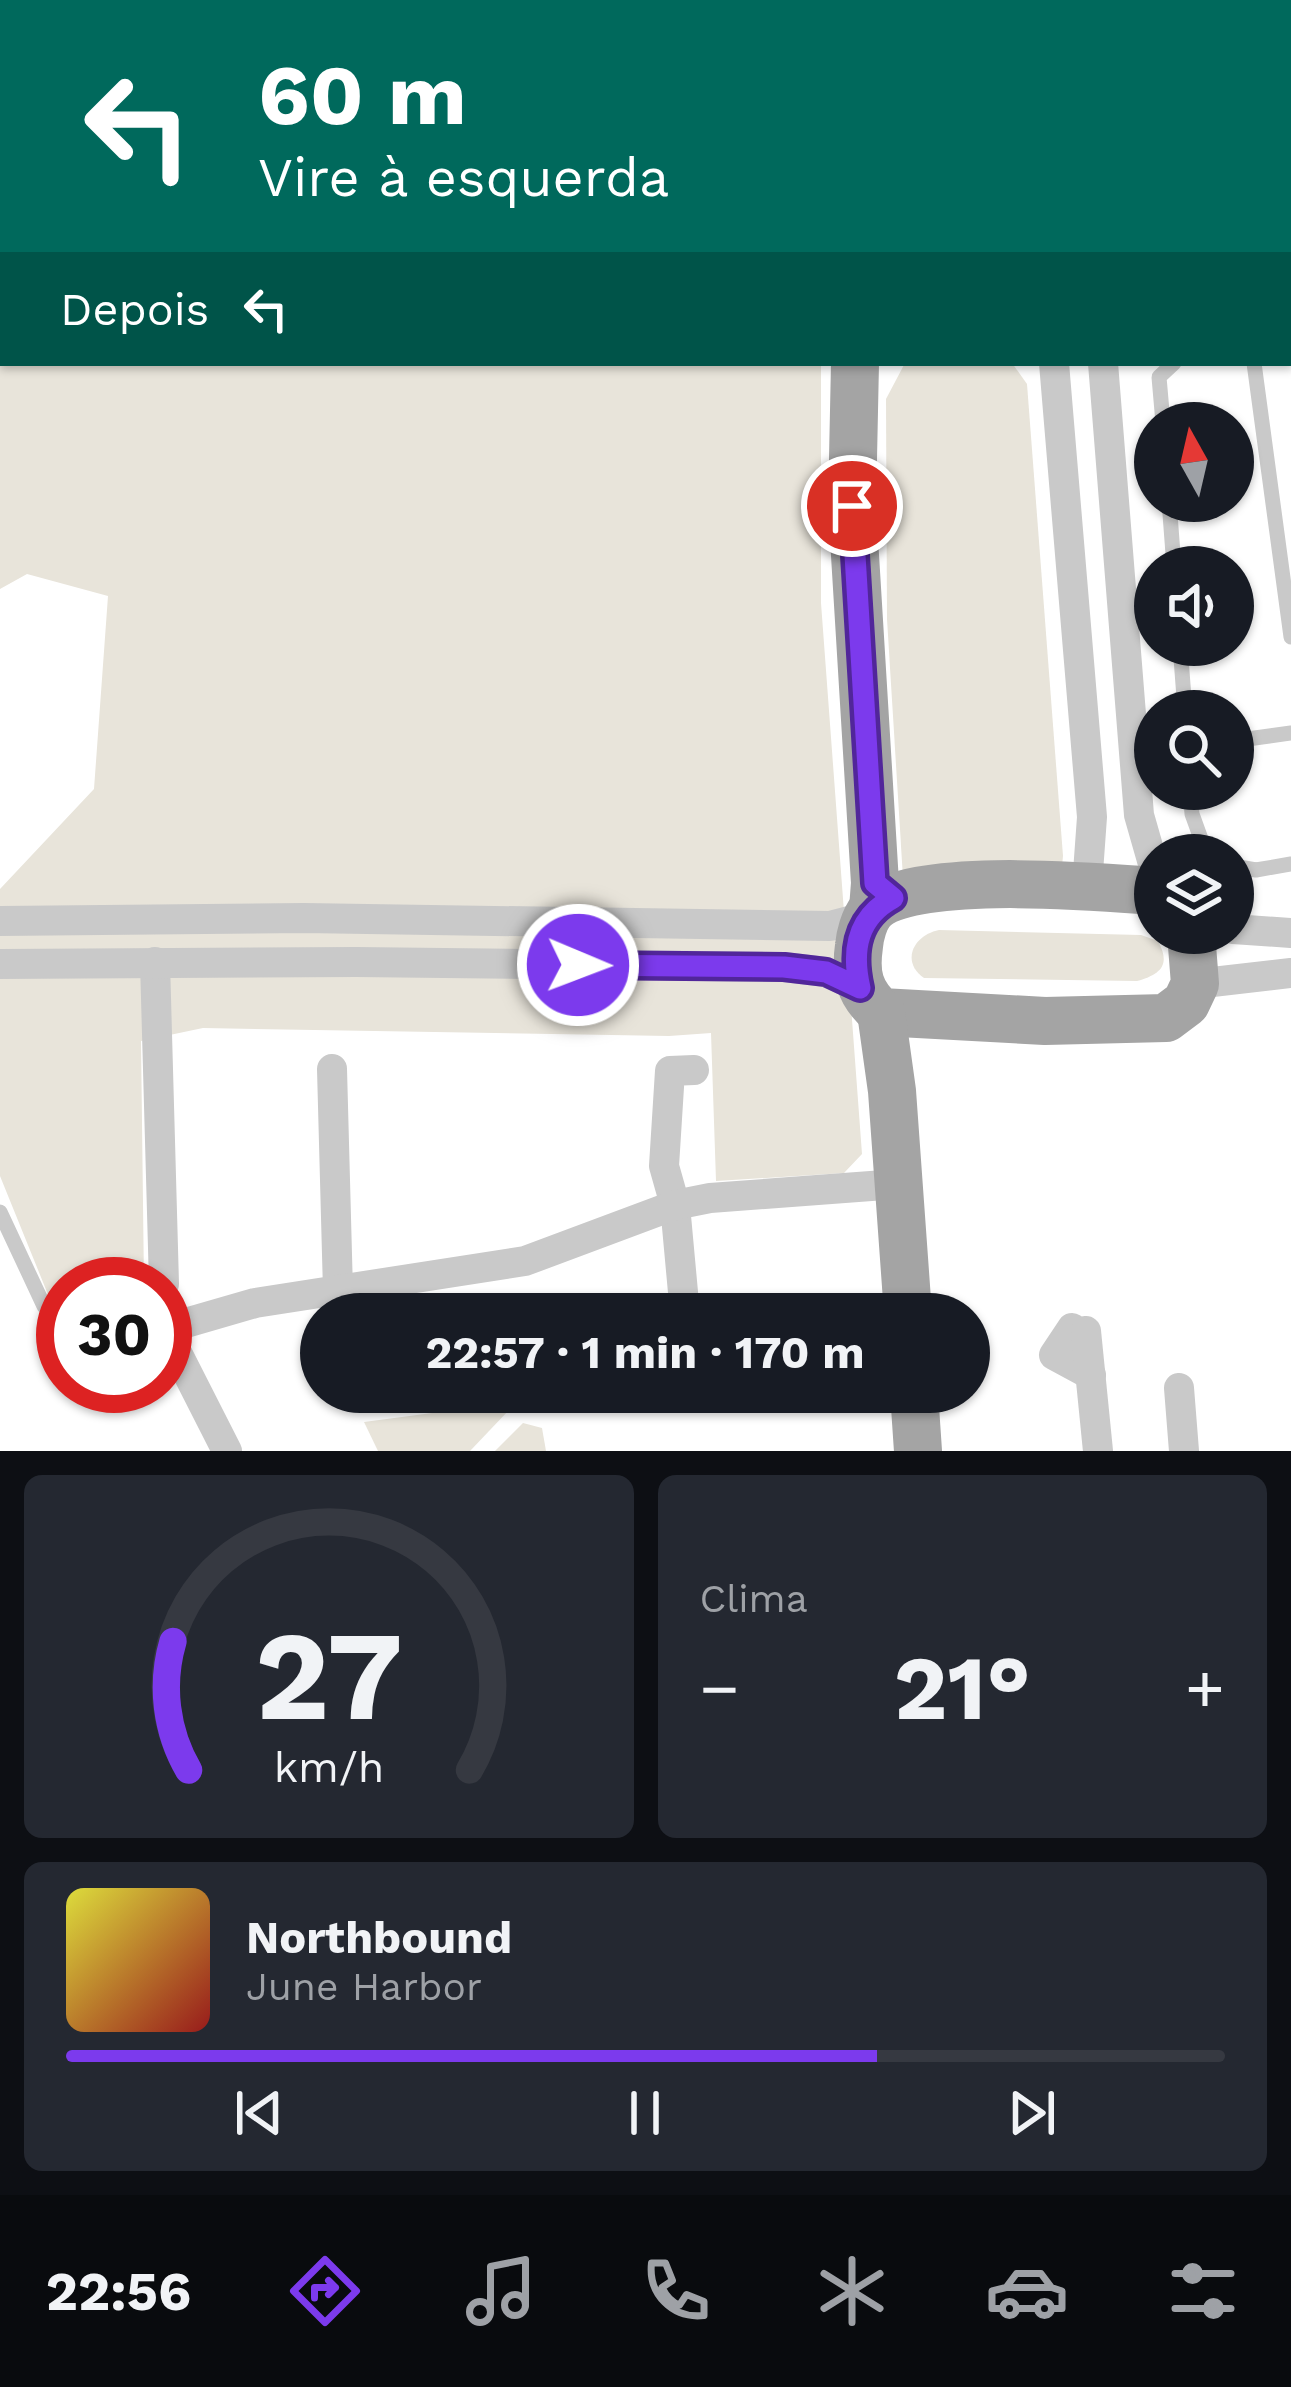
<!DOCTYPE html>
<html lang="pt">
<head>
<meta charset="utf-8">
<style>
	body { margin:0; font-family:"Work Sans",sans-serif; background:#242831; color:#f1f3f6; height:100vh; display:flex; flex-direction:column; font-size:45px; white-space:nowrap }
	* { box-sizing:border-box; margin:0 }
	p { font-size:39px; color:#9ea1a6 }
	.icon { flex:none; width:66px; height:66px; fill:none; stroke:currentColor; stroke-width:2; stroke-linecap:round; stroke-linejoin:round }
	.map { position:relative; height:1451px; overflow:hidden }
	.side { display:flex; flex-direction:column; gap:24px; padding:24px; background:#0d0f14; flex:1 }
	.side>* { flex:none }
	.guide { position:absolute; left:0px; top:0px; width:1293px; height:366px; box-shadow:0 3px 9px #0004; background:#00695c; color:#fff; overflow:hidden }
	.needle { width:78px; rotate:352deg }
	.controls { position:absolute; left:1134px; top:402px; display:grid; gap:24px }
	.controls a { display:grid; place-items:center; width:120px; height:120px; border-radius:50%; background:#171b24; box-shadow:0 3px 9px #0004; font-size:60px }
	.speed { position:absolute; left:36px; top:1257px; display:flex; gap:24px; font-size:60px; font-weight:700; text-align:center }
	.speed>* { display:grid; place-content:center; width:156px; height:156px; border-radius:50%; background:#171b24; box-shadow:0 3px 9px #0004; line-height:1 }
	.speed .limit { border:18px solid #d22; background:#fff; color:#111 }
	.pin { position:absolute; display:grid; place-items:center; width:102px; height:102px; color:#fff; margin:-51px; border:6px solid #fff; border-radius:50%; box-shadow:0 3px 12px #0007 }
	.me { position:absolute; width:132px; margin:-66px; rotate:91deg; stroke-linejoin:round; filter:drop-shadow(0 0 9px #0008) }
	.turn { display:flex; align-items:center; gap:42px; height:252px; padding:0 60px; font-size:54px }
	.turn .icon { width:156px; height:156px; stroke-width:2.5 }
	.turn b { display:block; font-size:84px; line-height:102px }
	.then { display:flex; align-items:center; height:114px; padding:0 60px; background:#0003; gap:24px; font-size:45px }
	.big { font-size:90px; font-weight:700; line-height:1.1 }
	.side .card { flex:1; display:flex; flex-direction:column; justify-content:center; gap:18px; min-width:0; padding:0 42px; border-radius:18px; background:#242831 }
	.side .dial { align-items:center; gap:0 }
	.dial svg { height:312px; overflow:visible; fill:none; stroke:#363941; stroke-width:7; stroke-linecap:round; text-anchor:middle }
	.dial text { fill:#f1f3f6; stroke:none }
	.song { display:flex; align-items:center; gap:36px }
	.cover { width:144px; height:144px; border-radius:18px; background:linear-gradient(135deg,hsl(60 70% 55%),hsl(0 70% 35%)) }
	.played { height:12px; border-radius:6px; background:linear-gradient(90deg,#7c3aed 70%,#363941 70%) }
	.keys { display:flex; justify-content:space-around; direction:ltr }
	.heat { display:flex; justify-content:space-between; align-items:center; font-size:66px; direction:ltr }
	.side .tiles { flex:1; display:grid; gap:24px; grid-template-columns:1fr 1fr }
	.card:last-child { grid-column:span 2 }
	.trip { position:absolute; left:300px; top:1293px; width:690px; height:120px; border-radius:60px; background:#171b24; box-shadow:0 3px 9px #0004; font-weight:700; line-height:120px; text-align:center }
	.menu { display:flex; height:192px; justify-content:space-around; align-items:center; background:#090b0e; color:#9ea1a6 }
	.menu .icon { width:84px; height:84px }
	.menu .active { color:#7c3aed }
	.menu b { font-size:54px; color:#f1f3f6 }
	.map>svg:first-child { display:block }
	.green { fill:#e8e4da }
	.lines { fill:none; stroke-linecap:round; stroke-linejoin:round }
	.lane { stroke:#c9c9c9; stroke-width:15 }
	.street { stroke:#c9c9c9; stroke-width:30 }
	.primary { stroke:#a4a4a4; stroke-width:48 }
	.route-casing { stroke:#51269a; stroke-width:30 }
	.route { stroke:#7c3aed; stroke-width:21 }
</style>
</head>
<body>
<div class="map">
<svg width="1291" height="1451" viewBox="0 0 1291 1451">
	<rect width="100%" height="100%" fill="#fff"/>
	<g class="green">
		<polygon points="0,68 3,363 821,363 821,603 862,1154 844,1173 716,1181 711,1033 669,1036 203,1028 141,1041 144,1284 63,1284 63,1307 49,1297 0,1176 0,889 94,789 108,596 27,574 0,589"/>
		<polygon points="905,363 1012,363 1027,384 1063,856 1060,886 904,894 887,619 886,399"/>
		<path d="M939 930 1141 935 1158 941C1171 965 1161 974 1137 981L924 978C900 961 914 935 939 930Z"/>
		<polygon points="508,1403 509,1410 470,1451 378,1451 364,1422"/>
		<polygon points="523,1423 542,1428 546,1451 495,1451"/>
	</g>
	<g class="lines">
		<g class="lane">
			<polyline points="1224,0 1225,3"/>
			<polyline points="1290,346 1291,346"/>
			<polyline points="1254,363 1291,637"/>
			<polyline points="1163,423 1159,377 1174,363"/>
			<polyline points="1169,501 1174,567"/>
			<polyline points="1180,645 1185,711"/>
			<polyline points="1233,741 1291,733"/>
			<polyline points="1190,789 1192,814 1205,850 1213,855"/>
			<polyline points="1233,866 1256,870 1291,864"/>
			<polyline points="0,1212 44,1306 63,1321"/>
		</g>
		<g class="street">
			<polyline points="772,0 780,3"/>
			<polyline points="1290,275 1291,275"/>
			<polyline points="1054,363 1092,817 1087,886"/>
			<polyline points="1103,363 1139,815 1155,871"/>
			<polyline points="0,921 304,918 830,926 868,916"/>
			<polyline points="1233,929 1291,933"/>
			<polyline points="155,962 164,1284"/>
			<polyline points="0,964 356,962 784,967 826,972 860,988"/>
			<polyline points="1195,984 1291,973"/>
			<polyline points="332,1069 338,1291"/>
			<polyline points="685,1314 675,1205 664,1166 670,1071 694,1070"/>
			<polyline points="1072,1328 1054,1355 1091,1375"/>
			<polyline points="165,1329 255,1303 525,1261 675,1205 710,1198 898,1184"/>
			<polyline points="165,1329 227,1451"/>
			<polyline points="1086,1331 1098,1451"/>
			<polyline points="1179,1388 1184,1451"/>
			<polyline points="688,1392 688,1395"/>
		</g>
		<g class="primary">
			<polyline points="889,3 889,0"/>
			<polyline points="855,363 852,506 875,883 873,909"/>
			<path d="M1155 891C1100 887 907 870 871 911 864 920 860 935 859 946 855 974 859 993 881 1012L1045 1021 1166 1018 1186 1003 1195 984 1191 933"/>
			<polyline points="881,1012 892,1091 908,1314"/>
			<polyline points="914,1392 918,1451"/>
		</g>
	</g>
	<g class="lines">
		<defs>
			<path id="route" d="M578 965 784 967 826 972 860 988C851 949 858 917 893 898L875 883 852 506"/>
		</defs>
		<use href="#route" class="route-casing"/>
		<use href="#route" class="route"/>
	</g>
</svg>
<div class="controls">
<a><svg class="needle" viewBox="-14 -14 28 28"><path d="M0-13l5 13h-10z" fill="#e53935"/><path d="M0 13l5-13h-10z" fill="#9ea1a6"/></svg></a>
<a><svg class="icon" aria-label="sound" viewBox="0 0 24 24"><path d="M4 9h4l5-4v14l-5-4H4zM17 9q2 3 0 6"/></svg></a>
<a><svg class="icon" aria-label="search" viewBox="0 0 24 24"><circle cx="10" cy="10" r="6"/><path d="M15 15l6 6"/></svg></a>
<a><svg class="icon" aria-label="layers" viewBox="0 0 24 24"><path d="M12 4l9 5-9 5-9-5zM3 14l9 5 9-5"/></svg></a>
</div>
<div class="speed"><div class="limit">30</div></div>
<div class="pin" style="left:852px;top:506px;background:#d93025"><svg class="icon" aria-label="arrive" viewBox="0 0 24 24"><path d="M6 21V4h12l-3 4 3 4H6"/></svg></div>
<svg class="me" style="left:578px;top:965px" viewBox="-20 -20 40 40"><circle r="17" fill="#7c3aed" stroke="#fff" stroke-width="3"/><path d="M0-11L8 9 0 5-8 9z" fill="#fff"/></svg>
<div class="trip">22:57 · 1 min · 170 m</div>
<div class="guide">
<div class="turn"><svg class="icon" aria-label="left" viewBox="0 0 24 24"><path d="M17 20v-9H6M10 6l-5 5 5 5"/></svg><div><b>60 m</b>Vire à esquerda</div></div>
<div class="then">Depois<svg class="icon" aria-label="left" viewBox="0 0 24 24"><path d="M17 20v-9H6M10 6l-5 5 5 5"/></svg></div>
</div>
</div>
<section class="side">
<div class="tiles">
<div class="card dial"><svg viewBox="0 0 100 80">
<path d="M14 69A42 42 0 1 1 86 69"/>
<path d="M14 69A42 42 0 0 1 10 36" stroke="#7c3aed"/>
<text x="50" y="56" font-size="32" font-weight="700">27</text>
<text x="50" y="72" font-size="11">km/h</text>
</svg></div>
<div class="card"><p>Clima</p>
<div class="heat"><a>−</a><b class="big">21°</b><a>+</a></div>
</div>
<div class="card">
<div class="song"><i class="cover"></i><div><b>Northbound</b><p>June Harbor</p></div></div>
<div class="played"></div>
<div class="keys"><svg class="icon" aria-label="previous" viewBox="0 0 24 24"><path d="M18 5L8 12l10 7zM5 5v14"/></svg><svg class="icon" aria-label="pause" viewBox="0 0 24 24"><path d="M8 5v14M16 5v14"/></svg><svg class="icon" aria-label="next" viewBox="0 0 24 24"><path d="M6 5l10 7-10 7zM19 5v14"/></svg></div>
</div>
</div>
</section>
<nav class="menu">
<b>22:56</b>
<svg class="icon active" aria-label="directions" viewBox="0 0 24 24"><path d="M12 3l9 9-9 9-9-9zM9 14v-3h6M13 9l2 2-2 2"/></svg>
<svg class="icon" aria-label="music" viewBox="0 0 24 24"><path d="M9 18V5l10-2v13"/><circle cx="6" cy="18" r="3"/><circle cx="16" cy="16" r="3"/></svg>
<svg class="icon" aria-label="phone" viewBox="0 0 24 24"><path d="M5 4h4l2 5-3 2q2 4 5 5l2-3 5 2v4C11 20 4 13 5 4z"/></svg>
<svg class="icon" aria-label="climate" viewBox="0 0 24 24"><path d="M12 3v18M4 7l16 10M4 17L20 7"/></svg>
<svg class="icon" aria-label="car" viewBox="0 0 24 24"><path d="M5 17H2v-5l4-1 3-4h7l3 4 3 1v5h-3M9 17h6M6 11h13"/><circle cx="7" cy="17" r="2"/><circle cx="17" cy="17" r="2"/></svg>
<svg class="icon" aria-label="filters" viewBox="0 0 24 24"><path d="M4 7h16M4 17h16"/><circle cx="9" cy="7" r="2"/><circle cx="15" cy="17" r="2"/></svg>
</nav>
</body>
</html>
